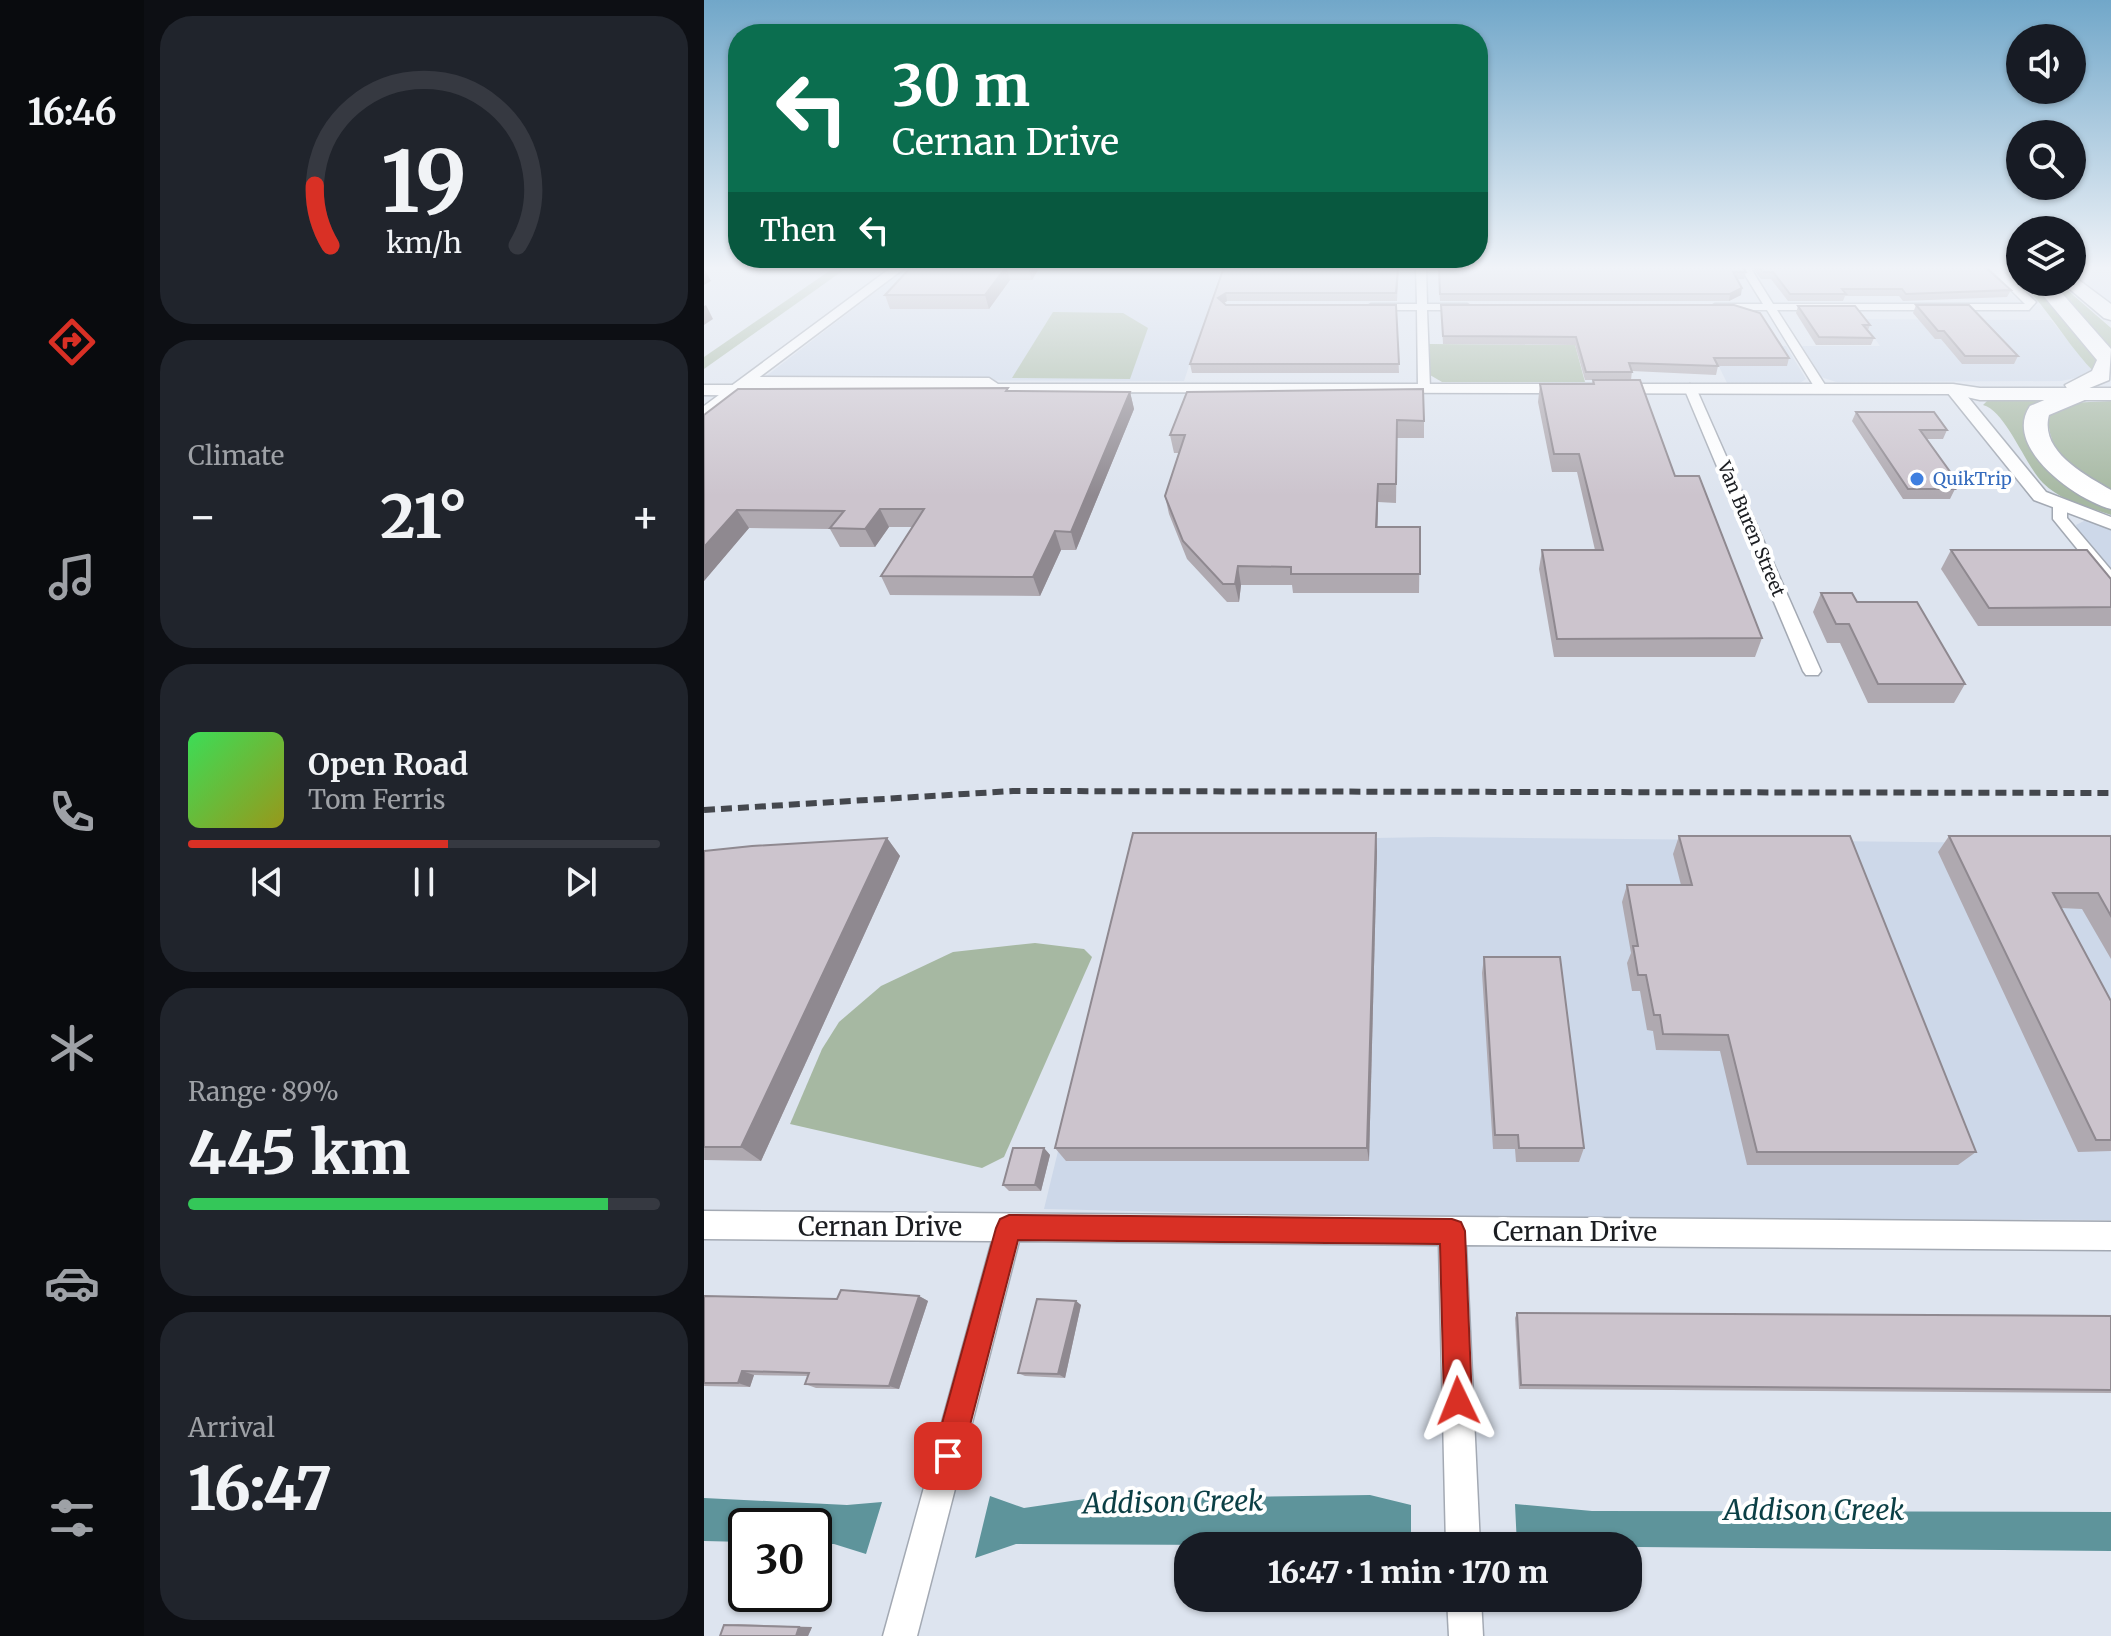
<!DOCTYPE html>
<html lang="en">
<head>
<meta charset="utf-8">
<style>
	body { margin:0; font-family:Merriweather,serif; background:#20242c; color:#f1f3f6; height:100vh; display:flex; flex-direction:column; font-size:30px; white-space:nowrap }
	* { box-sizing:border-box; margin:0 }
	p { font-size:26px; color:#9ea1a6 }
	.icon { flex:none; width:44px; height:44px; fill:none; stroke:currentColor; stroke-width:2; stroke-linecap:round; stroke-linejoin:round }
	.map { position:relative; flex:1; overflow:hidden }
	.drawer { display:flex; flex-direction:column; gap:16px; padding:16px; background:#0d0f14; width:560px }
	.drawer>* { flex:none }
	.hud { position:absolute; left:24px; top:24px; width:760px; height:244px; border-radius:32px; box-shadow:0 2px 6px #0004; background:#0b6e4f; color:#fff; overflow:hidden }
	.controls { position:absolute; left:1302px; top:24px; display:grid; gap:16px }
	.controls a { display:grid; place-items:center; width:80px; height:80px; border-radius:50%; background:#171b24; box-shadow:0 2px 6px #0004; font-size:40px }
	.speed { position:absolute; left:24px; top:1508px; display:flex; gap:16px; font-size:40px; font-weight:700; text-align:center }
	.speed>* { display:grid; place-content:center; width:104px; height:104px; border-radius:50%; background:#171b24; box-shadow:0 2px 6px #0004; line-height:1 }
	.speed .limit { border:4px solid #111; border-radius:12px; background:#fff; color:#111 }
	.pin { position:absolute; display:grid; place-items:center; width:68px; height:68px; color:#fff; margin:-34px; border-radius:16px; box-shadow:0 4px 12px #0006 }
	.me { position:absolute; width:88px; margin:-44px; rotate:358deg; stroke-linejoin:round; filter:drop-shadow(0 0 6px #0008) }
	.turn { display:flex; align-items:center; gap:28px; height:168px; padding:0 32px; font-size:36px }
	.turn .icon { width:104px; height:104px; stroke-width:2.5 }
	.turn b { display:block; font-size:56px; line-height:68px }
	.then { display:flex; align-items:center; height:76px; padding:0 32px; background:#0003; gap:16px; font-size:30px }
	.big { font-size:60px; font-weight:800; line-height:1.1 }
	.drawer .tile { flex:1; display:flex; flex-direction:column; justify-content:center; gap:12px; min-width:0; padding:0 28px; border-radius:32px; background:#20242c }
	.drawer .dial { align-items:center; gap:0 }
	.dial svg { height:208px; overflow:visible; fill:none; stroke:#363941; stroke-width:7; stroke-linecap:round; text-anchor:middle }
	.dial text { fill:#f1f3f6; stroke:none }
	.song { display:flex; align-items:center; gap:24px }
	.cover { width:96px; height:96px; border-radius:12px; background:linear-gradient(135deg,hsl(130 70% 55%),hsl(60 70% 35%)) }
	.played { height:8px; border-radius:4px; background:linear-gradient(90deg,#d93025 55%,#363941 55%) }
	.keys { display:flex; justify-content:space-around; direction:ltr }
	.heat { display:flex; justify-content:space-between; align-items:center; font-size:44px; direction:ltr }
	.charge { height:12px; border-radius:6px; background:linear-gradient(90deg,#34c759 89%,#363941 0) }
	.trip { position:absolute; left:470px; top:1532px; width:468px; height:80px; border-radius:32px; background:#171b24; box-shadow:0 2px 6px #0004; font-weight:800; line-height:80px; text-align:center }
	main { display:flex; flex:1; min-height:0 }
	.tabs { display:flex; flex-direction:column; width:144px; justify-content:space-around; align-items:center; background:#090b0e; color:#9ea1a6 }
	.tabs .icon { width:56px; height:56px }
	.tabs .active { color:#d93025 }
	.tabs b { font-size:36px; color:#f1f3f6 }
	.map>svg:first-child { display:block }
	.built { fill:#cdd8e9 }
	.green { fill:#a6b8a2 }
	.water { fill:#5e949b }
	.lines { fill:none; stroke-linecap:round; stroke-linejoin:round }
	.minor-casing { stroke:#a3a9b3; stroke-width:3 }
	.tertiary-casing { stroke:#a3a9b3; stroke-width:3 }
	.secondary-casing { stroke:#a3a9b3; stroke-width:3 }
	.motorway-casing { stroke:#a3a9b3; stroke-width:3 }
	.minor { fill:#fff; fill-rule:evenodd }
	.tertiary { fill:#fff; fill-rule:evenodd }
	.secondary { fill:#fff; fill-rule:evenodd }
	.motorway { fill:#fff; fill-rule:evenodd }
	.rail { stroke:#44474d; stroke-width:6; stroke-dasharray:11 6; stroke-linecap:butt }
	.wall { fill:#afa9b0 }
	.shaded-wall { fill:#8f8990 }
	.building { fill:#ccc4cd; stroke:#8f8990; stroke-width:2 }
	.route { fill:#d93025; stroke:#8d1f18; stroke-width:2 }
	.shop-dot { fill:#3f7fe0; stroke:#fff; stroke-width:3 }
	.labels { text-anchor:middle; stroke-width:8; stroke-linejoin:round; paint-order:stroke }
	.far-shop-label { font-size:18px; fill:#366cbe; stroke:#fff; text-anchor:start }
	.far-street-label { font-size:18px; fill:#1b1d21; stroke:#fff }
	.near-street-label { font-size:26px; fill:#1b1d21; stroke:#fff }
	.near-water-label { font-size:28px; font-style:italic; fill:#0b3f45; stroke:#fff }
</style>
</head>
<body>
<main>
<nav class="tabs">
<b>16:46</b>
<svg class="icon active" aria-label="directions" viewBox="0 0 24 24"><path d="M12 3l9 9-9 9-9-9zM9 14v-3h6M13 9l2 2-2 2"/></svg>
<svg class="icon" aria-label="music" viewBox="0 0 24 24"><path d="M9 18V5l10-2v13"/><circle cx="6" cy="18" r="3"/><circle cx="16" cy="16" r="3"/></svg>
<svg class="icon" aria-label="phone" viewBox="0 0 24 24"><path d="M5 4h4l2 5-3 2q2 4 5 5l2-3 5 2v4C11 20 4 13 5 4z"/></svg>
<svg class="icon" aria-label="climate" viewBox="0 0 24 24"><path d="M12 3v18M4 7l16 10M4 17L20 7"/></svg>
<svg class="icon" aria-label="car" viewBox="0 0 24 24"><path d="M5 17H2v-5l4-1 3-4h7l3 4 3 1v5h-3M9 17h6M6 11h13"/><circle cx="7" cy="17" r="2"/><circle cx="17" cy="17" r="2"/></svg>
<svg class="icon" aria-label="filters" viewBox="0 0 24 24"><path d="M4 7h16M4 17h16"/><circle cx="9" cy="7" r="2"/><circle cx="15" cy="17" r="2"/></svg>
</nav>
<section class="drawer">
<div class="tile dial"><svg viewBox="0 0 100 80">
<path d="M14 69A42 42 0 1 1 86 69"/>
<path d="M14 69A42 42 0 0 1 8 46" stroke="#d93025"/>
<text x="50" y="56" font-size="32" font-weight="700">19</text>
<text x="50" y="72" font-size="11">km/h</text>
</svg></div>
<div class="tile"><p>Climate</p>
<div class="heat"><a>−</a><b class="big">21°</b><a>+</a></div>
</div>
<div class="tile">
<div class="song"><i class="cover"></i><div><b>Open Road</b><p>Tom Ferris</p></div></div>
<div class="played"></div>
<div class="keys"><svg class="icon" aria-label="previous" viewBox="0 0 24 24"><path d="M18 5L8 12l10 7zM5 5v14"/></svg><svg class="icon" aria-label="pause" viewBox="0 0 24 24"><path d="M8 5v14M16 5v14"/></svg><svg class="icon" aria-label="next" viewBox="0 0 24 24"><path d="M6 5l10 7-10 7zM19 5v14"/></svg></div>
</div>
<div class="tile"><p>Range · 89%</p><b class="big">445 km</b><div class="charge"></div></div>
<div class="tile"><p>Arrival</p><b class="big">16:47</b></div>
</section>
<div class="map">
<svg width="1407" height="1636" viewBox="0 0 1407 1636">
	<rect width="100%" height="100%" fill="#dde4ef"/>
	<g class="built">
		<polygon points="204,267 518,267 480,381 57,380"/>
		<polygon points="1157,319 1347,320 1391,373 1358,381 1132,382 1117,377 1098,346 1176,346"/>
		<polygon points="1005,346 1082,346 1102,379 1096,383 1023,383"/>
		<polygon points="1382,520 1407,527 1407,570 1374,531 1372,525"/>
		<polygon points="731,837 1407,844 1407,1220 738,1218 340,1209 429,842"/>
	</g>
	<g class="green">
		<polygon points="131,267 144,267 0,369 0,357"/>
		<path d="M1316 282H1334L1396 356 1391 373C1363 345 1345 309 1316 282Z"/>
		<polygon points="1344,282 1354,282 1407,328 1407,353"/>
		<polygon points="349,312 419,313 444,328 426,379 308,378"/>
		<polygon points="725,344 871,345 881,382 738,382 726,375"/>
		<path d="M1350 398 1323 429 1407 506V515C1384 507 1357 501 1339 483 1321 465 1302 411 1279 405L1285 399Z"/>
		<path d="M1407 401V495C1373 470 1342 458 1344 410L1365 403Z"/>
		<polygon points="331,943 380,949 388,957 300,1157 278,1168 86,1124 118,1049 135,1022 177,986 249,952"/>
	</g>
	<g class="water">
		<polygon points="666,1495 707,1505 707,1546 312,1544 271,1558 286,1496 320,1508 381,1499"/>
		<polygon points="0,1498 143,1505 178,1502 162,1554 130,1544 110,1544 110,1526 42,1526 42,1542 0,1541"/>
		<polygon points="811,1504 888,1511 1407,1512 1407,1551 813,1546"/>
	</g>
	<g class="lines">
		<defs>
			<g id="minor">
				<polygon points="712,267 722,267 723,304 763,304 768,307 763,310 723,310 726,388 720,392 714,388 713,310 667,310 662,307 667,304 713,304"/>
				<polygon points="1036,267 1046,267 1069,304 1321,304 1284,267 1294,267 1332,302 1325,310 1073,310 1123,388 1117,392 1111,388 1063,310 1011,310 1006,307 1011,304 1059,304"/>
				<polygon points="986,384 992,388 1117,671 1114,675 1102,675 1099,671 980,388"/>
				<polygon points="1356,502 1363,506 1363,518 1407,570 1407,585 1401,583 1349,519 1349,506"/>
				<polygon points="0,1211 1407,1222 1407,1250 762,1245 776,1546 742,1546 735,1245 315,1241 213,1636 179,1636 288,1241 0,1239"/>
				<polygon points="743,1598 777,1598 779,1636 745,1636"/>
			</g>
			<g id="tertiary">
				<polygon points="188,267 202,267 0,419 0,406"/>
				<polygon points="1243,386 1255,386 1342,492 1407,517 1407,529 1330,500 1243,392"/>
			</g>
			<polygon id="secondary" points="49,377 285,378 294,384 1249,384 1276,388 1407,388 1407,400 1276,400 1249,394 315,392 266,397 260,396 259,388 77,388 76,395 70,396 0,395 0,385 42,385 43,378"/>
			<g id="motorway">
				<polygon points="1368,275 1407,304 1407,320 1400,318 1361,285 1359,282 1368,282"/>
				<path d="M1328 282H1348L1407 349 1405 380 1383 389 1387 394 1383 399 1345 415C1335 451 1381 475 1407 490V509C1372 500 1298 447 1326 406L1364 390 1361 385 1388 371 1393 360Z"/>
			</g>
		</defs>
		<use href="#minor" class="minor-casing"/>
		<use href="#tertiary" class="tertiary-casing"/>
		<use href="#secondary" class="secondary-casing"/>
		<use href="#motorway" class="motorway-casing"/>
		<use href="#minor" class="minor"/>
		<use href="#tertiary" class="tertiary"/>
		<use href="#secondary" class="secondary"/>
		<use href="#motorway" class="motorway"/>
		<polyline class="rail" points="0,810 309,791 1407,793"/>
	</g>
	<g class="wall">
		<polygon points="207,267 336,267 328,280 306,280 285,309 186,309 181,295"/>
		<polygon points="520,267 695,267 693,301 523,301 520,303 522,305 692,305 695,373 488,373 486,364"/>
		<polygon points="734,267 1042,272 1040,279 1033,279 1037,295 1025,301 736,301"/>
		<polygon points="1048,267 1281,267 1307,290 1303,297 1199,301 1195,296 1141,296 1139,301 1084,301 1067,279 1057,279"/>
		<polygon points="737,305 1085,358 1083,366 1014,366 1012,375 928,371 927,380 971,476 1058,638 1051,657 850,657 835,569 838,550 891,550 873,472 848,472 834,402 836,384 888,384 889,380 881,380 871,345 739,344"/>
		<polygon points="1212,305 1314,356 1310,364 1258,364 1237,339 1231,339 1209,313"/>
		<polygon points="1094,306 1166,325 1164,330 1170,338 1167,345 1112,345 1092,313"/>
		<polygon points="305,391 426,392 430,409 372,550 357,550 336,596 186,595 177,576 208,527 185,527 171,547 136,547 126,529 45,528 0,581 0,415"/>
		<polygon points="483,392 720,421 720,438 693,438 692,503 674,502 673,527 716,527 715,593 589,593 588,585 537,585 535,602 523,602 483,559 465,514 461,496 475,453 470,453 466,435"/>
		<polygon points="1152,412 1243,430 1239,439 1223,439 1252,480 1249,486 1251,489 1246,499 1199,499 1148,421"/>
		<polygon points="1247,550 1407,579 1407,626 1274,626 1237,569"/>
		<polygon points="1117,593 1153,602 1261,684 1250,703 1164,703 1136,643 1123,643 1109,612"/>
		<polygon points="672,833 673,851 665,1161 362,1161 351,1148"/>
		<polygon points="975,836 1272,1152 1254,1165 1043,1165 1016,1051 952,1050 949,1031 943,1030 936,991 928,991 923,963 927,953 918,902 923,885 977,885 969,854"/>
		<polygon points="1245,836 1407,836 1407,959 1378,909 1357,908 1407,1001 1407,1151 1374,1152 1234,852"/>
		<polygon points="183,838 196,856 57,1161 0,1160 0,851"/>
		<polygon points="780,957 880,1148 875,1162 812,1162 811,1149 789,1149 778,973"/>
		<polygon points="340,1148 346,1155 337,1191 305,1191 299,1185"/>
		<polygon points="0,1296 133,1299 215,1296 224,1301 195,1389 112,1388 101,1384 104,1376 50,1375 46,1387 0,1386"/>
		<polygon points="372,1301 377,1305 361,1378 321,1376 314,1373"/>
		<polygon points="813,1313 1407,1316 1407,1393 815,1389 811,1318"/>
		<polygon points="34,1624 108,1627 104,1636 20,1625"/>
	</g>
	<g class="shaded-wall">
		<polygon points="302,267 306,280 285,309 281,295"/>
		<polygon points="324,267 336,267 328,280"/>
		<polygon points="0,268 7,281 0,285"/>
		<polygon points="1038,288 1037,295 1025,301 1026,294"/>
		<polygon points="522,293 523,301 515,306 514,298"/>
		<polygon points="2,305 9,319 0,325 0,306"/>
		<polygon points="426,392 430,409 372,550 367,532"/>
		<polygon points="674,484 674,502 673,545 672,527"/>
		<polygon points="176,509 185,527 171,547 161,529"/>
		<polygon points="33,510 45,528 0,581 0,547"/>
		<polygon points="351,531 357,550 336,596 329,577"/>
		<polygon points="534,566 537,585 535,602 531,584"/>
		<polygon points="672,833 673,851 665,1161 663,1148"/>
		<polygon points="183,838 196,856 57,1161 37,1147"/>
		<polygon points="340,1148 346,1155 337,1191 331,1185"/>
		<polygon points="215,1296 224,1301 195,1389 185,1386"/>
		<polygon points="372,1301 377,1305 361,1378 354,1374"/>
		<polygon points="38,1371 50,1375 46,1387 34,1383"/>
		<polygon points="95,1627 108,1627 104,1636 92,1636"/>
	</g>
	<g class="building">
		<polygon points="207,267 323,267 302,267 281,295 181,295"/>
		<polygon points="520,267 694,267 692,293 522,293 514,298 522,305 692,305 695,364 486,364"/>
		<polygon points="735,267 1039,267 1042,272 1029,272 1038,288 1026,294 736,294"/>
		<polygon points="1055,267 1281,267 1307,290 1202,294 1198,289 1138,289 1142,294 1086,294 1069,272 1059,272"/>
		<polygon points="737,305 1030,305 1056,313 1085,358 1010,358 1014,366 925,363 928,372 882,372 872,337 739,336"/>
		<polygon points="1212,305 1265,305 1314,356 1261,356 1240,331 1234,331"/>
		<polygon points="1094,306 1151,306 1166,325 1159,325 1170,338 1115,337"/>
		<polygon points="889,380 936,380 971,476 995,476 1058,638 853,639 838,550 899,550 875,454 850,454 836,384 890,384"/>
		<polygon points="304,388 302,391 426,392 367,532 351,531 329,577 177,576 220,509 176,509 161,529 126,528 140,511 33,510 0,547 0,415 34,389"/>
		<polygon points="719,389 720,421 693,420 692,484 674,484 672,527 716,527 716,574 587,574 587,567 534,566 531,584 519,584 479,541 461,496 481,435 466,435 483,392"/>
		<polygon points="1152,412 1230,412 1243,430 1216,430 1252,480 1245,480 1251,489 1204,489"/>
		<polygon points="1247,550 1383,550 1407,579 1407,607 1285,608"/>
		<polygon points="1117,593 1148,593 1153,602 1213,602 1261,684 1174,684 1145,624 1132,624"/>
		<polygon points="429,833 672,833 663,1148 351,1148"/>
		<polygon points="975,836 1146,836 1272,1152 1053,1152 1024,1035 959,1034 956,1015 950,1015 942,975 934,975 929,946 934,946 923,885 988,885"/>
		<polygon points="1245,836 1407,836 1407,916 1394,893 1349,893 1407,1001 1407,1140 1392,1140"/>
		<polygon points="183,838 37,1147 0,1147 0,851 48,846"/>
		<polygon points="780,957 856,957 880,1148 815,1148 814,1135 791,1135"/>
		<polygon points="309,1148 340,1148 331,1185 299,1185"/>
		<polygon points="137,1290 215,1296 185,1386 101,1384 105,1373 38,1371 34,1383 0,1383 0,1296 133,1299"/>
		<polygon points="333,1299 372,1301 354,1374 314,1373"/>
		<polygon points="813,1313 1407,1316 1407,1390 817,1385"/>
		<polygon points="20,1625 95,1627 92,1636 16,1636"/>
	</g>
	<linearGradient id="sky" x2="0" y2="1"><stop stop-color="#71a7c9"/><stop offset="0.54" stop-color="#f0f3f8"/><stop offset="1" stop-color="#f0f3f8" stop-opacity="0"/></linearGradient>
	<rect width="1407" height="496" fill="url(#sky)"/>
	<polygon class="route" points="305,1215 748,1219 757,1222 761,1231 768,1401 764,1411 754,1415 744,1411 740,1401 736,1244 314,1240 258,1456 254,1467 244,1471 234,1467 229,1456 292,1228 296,1219"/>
	<circle class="shop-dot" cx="1213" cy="479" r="8"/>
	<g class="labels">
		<g class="far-shop-label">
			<text x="1229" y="485">QuikTrip</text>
		</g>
		<g class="far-street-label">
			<text transform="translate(1047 529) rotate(67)" y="6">Van Buren Street</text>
		</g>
		<g class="near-street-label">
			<text x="176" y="1236">Cernan Drive</text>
			<text x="871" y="1241">Cernan Drive</text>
		</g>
		<g class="near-water-label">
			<text transform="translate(469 1502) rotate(-1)" y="10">Addison Creek</text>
			<text x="1110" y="1520">Addison Creek</text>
		</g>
	</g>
</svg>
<div class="controls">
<a><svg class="icon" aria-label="sound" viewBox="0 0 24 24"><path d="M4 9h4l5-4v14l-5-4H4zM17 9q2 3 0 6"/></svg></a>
<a><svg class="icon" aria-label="search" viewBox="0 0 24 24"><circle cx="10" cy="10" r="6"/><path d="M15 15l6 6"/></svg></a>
<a><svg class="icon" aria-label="layers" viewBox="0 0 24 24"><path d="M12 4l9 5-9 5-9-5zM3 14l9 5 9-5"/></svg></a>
</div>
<div class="speed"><div class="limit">30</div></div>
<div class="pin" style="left:244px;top:1456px;background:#d93025"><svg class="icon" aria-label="arrive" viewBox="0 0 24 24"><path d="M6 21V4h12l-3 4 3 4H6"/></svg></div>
<svg class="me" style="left:754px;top:1401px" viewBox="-20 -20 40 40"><path d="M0-17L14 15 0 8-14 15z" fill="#d93025" stroke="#fff" stroke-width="4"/></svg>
<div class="trip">16:47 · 1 min · 170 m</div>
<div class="hud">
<div class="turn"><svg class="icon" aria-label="left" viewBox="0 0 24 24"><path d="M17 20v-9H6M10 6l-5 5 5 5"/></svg><div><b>30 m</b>Cernan Drive</div></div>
<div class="then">Then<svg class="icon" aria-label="left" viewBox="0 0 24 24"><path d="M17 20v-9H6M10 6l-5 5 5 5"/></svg></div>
</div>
</div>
</main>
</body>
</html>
